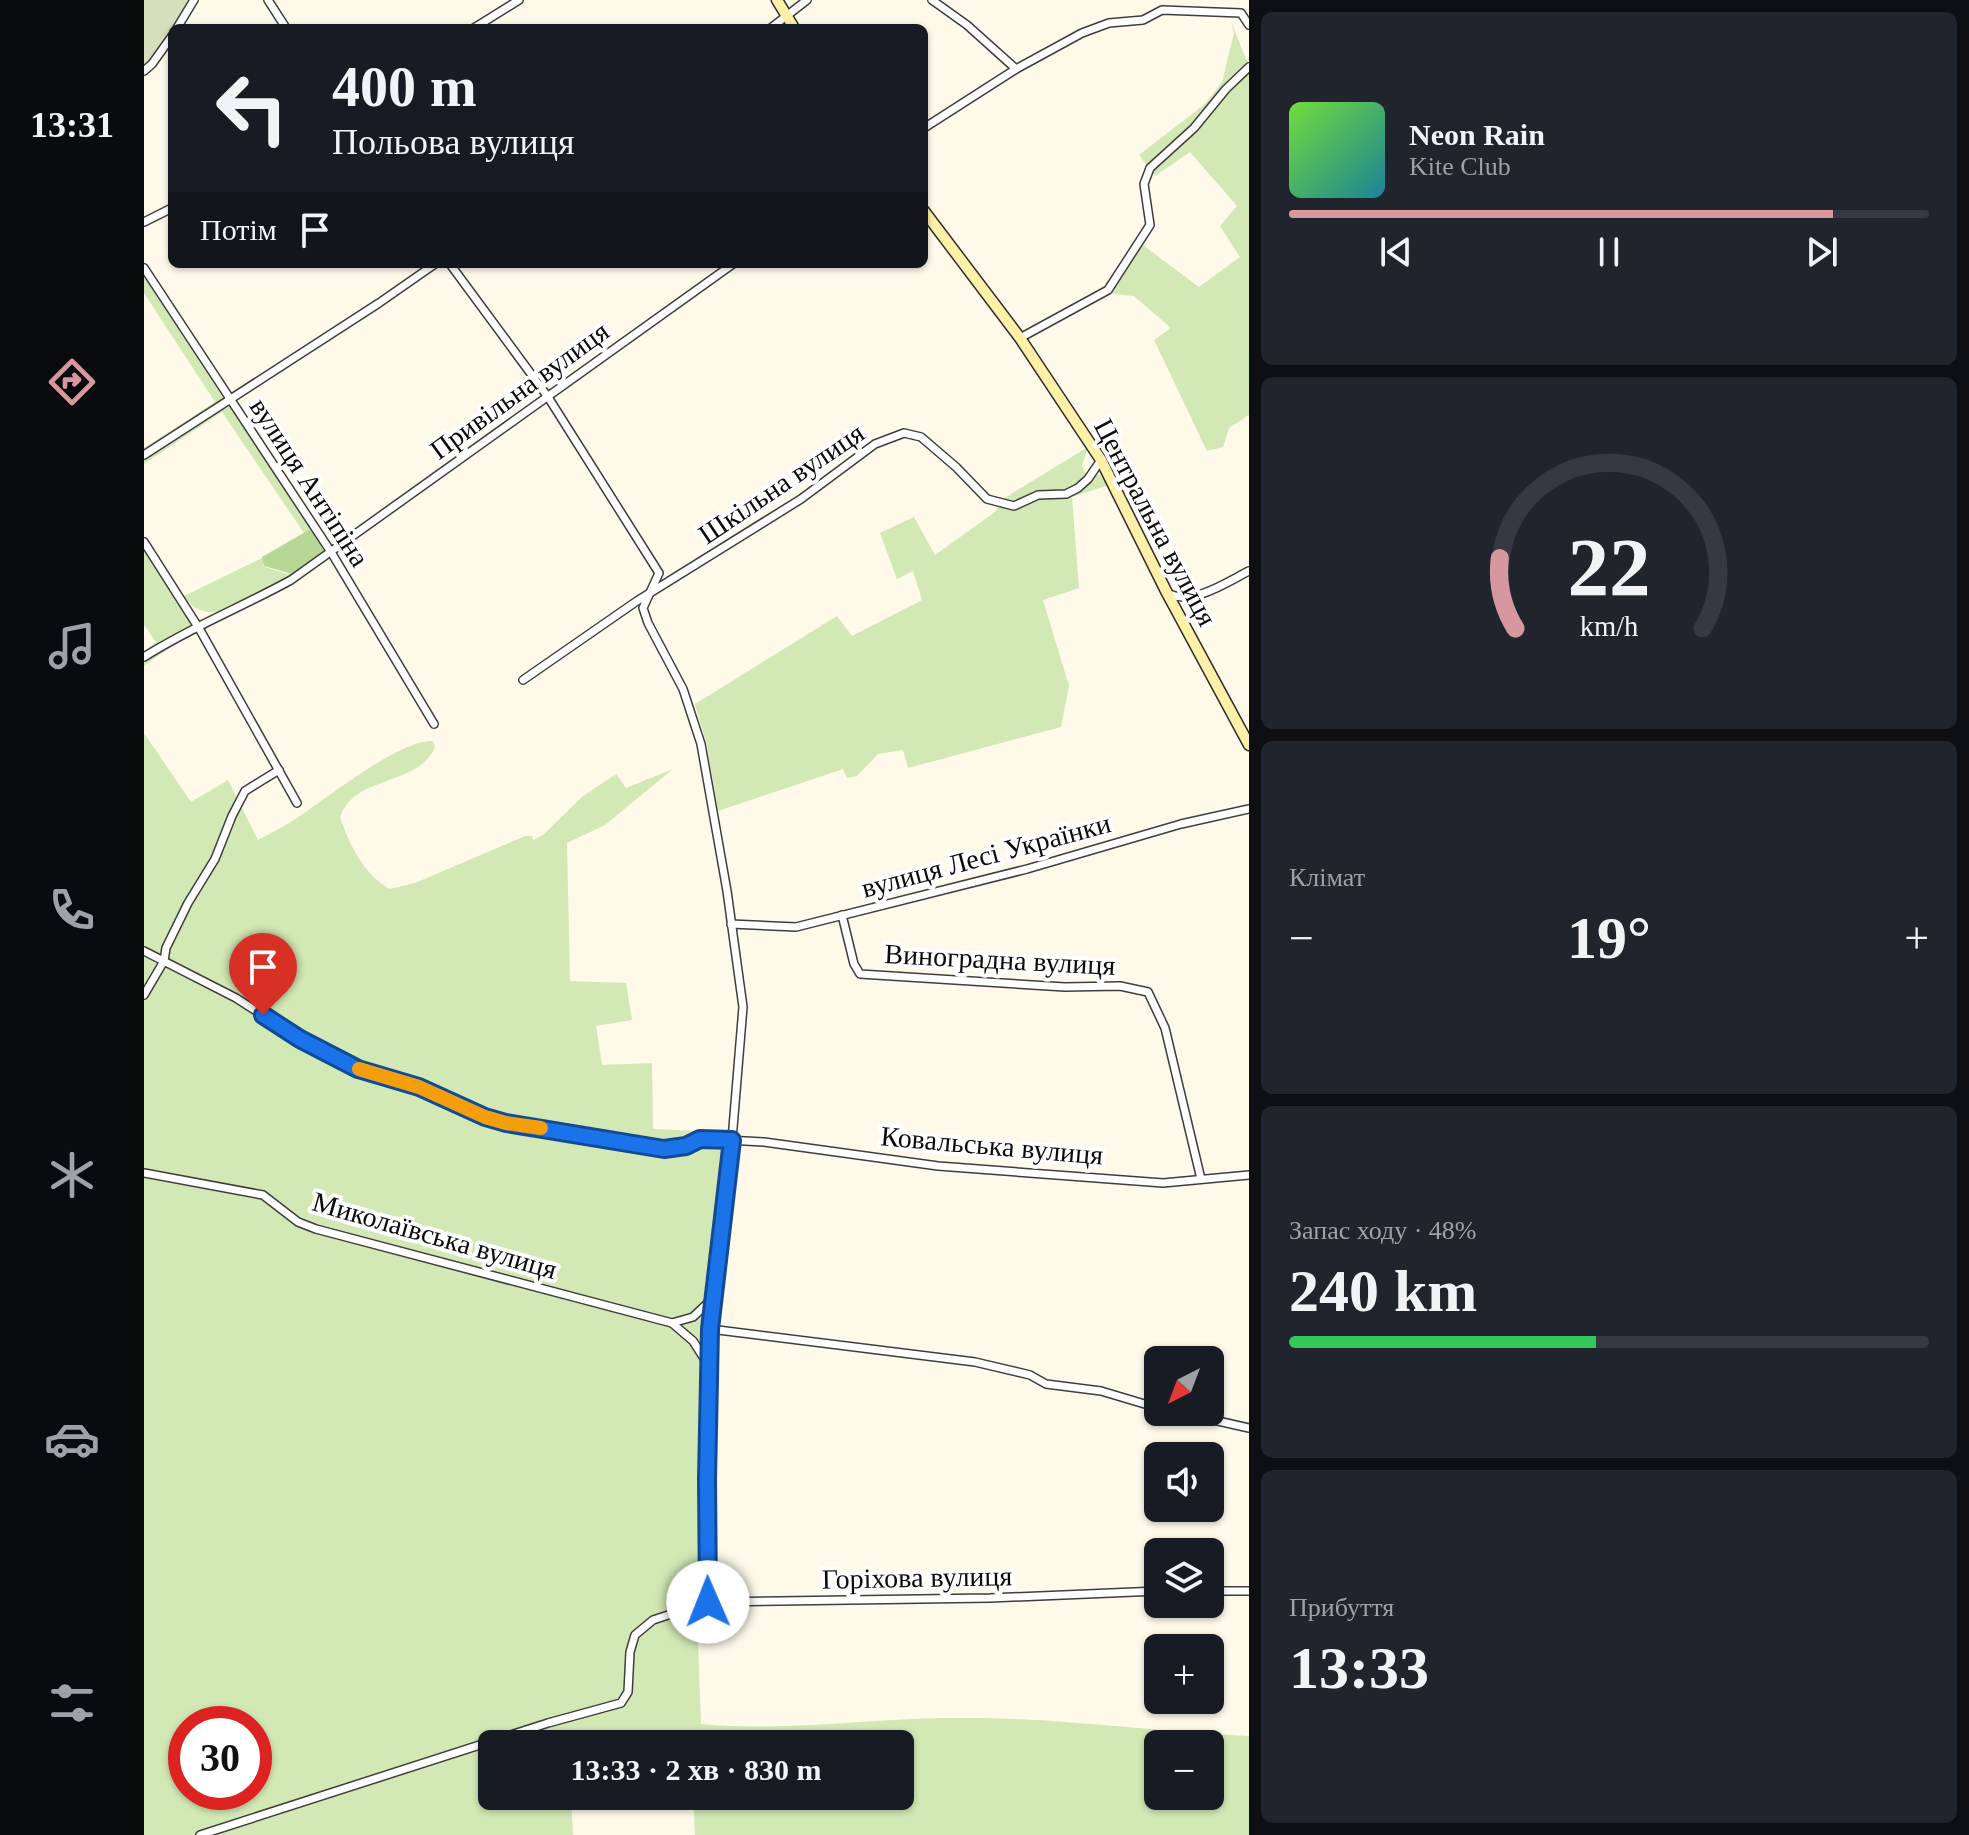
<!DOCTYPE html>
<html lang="uk">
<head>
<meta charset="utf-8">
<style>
	body { margin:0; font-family:Georgia,serif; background:#20242c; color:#f1f3f6; height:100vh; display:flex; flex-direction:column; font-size:30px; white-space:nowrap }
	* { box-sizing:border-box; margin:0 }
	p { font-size:26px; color:#9ea1a6 }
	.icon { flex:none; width:44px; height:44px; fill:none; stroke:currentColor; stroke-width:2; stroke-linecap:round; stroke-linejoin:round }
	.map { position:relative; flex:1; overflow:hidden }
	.side { display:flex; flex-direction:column; gap:12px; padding:12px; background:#0d0f14; width:720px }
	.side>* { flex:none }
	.guide { position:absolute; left:24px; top:24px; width:760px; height:244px; border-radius:12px; box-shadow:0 2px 6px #0004; background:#171b24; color:#f1f3f6; overflow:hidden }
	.needle { width:52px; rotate:222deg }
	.controls { position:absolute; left:1000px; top:1346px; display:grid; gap:16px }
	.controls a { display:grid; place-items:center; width:80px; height:80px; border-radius:12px; background:#171b24; box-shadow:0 2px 6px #0004; font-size:40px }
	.speed { position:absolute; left:24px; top:1706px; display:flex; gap:16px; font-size:40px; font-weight:700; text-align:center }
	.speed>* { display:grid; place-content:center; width:104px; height:104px; border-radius:50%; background:#171b24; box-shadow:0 2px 6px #0004; line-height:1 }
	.speed .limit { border:12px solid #d22; background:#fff; color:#111 }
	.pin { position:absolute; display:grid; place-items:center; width:68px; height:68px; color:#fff; margin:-82px -34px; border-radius:50% 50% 50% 0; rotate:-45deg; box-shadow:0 0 8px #0007 }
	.pin .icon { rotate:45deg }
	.me { position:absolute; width:88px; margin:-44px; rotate:359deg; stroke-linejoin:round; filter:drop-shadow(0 0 6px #0008) }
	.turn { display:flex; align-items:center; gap:28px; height:168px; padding:0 32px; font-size:36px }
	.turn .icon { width:104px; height:104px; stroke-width:2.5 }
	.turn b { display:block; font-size:56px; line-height:68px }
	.then { display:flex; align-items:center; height:76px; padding:0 32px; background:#0003; gap:16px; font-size:30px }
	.big { font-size:60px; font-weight:700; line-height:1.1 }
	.side .widget { flex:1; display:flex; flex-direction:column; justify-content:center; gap:12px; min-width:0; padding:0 28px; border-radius:12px; background:#20242c }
	.side .dial { align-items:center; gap:0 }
	.dial svg { height:208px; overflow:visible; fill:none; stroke:#363941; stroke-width:7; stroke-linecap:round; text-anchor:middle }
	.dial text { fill:#f1f3f6; stroke:none }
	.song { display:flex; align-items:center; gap:24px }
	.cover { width:96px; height:96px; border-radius:12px; background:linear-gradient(135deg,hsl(100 70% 55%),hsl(190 70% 35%)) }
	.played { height:8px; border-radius:4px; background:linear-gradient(90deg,#d7979f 85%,#363941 85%) }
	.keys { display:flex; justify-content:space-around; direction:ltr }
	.heat { display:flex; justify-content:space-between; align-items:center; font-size:44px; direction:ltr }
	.charge { height:12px; border-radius:6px; background:linear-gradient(90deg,#34c759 48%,#363941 0) }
	.trip { position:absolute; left:334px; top:1730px; width:436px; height:80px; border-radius:12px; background:#171b24; box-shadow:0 2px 6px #0004; font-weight:700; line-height:80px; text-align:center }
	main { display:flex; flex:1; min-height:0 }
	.dock { display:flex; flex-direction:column; width:144px; justify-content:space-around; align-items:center; background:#090b0e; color:#9ea1a6 }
	.dock .icon { width:56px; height:56px }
	.dock .selected { color:#d7979f }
	.dock b { font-size:36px; color:#f1f3f6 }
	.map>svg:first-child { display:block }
	.green { fill:#d2e8b5; fill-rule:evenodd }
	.forest { fill:#b6d894 }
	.cemetery { fill:#d5dfbd }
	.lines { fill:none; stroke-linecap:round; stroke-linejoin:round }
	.street-casing { stroke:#3e3e3e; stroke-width:10 }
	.secondary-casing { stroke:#2d2d2d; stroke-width:13 }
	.street { stroke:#fff; stroke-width:7 }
	.secondary { stroke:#fef0a6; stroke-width:10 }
	.route-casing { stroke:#114b97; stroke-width:20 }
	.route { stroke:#1a73e8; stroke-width:14 }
	.slow { stroke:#f59e0b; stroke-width:14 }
	.labels { text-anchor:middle; stroke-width:8; stroke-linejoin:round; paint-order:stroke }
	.street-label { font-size:28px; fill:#0b0b0b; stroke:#fff }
</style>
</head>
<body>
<main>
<nav class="dock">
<b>13:31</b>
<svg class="icon selected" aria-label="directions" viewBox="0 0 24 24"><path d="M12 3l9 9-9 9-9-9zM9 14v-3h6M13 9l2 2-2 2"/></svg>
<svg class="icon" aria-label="music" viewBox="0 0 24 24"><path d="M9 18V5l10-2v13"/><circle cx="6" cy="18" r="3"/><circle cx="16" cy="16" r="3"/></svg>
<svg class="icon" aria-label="phone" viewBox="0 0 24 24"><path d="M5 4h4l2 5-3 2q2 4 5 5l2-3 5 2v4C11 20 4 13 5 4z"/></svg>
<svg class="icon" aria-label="climate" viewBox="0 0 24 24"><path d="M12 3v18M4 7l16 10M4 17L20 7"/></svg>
<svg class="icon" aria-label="car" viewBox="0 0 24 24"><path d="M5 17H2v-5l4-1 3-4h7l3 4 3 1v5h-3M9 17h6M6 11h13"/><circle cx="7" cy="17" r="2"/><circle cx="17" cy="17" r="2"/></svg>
<svg class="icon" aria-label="filters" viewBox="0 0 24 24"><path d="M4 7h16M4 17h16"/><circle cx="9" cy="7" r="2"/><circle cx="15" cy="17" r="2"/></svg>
</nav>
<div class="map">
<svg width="1105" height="1835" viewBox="0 0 1105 1835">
	<rect width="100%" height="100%" fill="#fff9ea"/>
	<g class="green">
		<polygon points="1087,21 1105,67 1105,415 1085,428 1079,447 1063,451 1010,340 1027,328 990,296 969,294 961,284 992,240 1055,287 1096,257 1076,226 1093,206 1046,152 1011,176 995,155 1061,104 1078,82 1090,33"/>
		<polygon points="0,277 79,398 0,452 0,448 71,402 0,293"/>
		<polygon points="84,404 89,409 169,531 160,533 78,412 0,464 0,458"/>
		<polygon points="944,447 938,466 942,474 956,475 965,485 928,497 935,588 899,600 925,686 917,727 764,768 759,750 734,754 713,776 703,778 699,769 574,811 563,745 551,704 693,616 708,636 778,600 769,571 753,579 736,533 770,517 791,555 851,512 859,499"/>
		<polygon points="0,546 45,615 48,632 0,666 0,651 12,642 0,625"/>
		<path d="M120 557 119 565 121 567 143 574 157 570C125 588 67 638 40 596Z"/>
		<path d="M0 733 47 802 84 780 114 840C127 833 141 826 153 818 182 799 256 739 289 741L291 747C274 787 211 774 196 817 205 844 220 875 246 889L271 883 381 836H388L389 840 399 835 439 796 472 774 482 788 529 769 461 825 423 843 426 981 482 983 488 1020 452 1026 458 1065 508 1063 509 1129 579 1132 560 1331 553 1615 557 1724C642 1732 728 1718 813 1718 911 1717 1007 1732 1105 1736V1835H551L549 1796H756V1744H545L543 1730 456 1738 425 1744H348V1796H427L429 1835H0ZM42 1724H110V1792H42ZM1014 1744H1066V1796H1014Z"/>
	</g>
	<polygon class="forest" points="165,530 169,531 180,551 157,570 148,574 120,566 118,557"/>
	<polygon class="cemetery" points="0,0 47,0 22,40 0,68"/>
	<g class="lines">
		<defs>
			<g id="street">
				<polyline points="124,0 142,28"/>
				<polyline points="788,0 823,25 872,69"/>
				<polyline points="33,28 50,0"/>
				<polyline points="330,28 375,0"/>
				<polyline points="627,28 663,0"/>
				<polyline points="0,71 8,64 28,36"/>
				<polyline points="780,128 872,69 938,33 965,23 999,20 1018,10 1097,13 1105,25"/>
				<polyline points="0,222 28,208"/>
				<polyline points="306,264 404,397 515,573 499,608 504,623 539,689 557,744 583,891 599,1007 588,1140 566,1329 563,1479 564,1602"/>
				<polyline points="0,268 187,552 290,724"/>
				<polyline points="876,338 964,290 1006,225 1000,184 1006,168 1050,128 1082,89 1105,67"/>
				<polyline points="0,455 235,303 291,264"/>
				<polyline points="0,542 56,630 153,803"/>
				<path d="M1025 594C1050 605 1083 582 1105 571"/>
				<path d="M0 657C47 627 98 607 147 580L589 264"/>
				<polyline points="379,680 493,601 657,499 731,444 760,433 777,437 812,467 843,499 870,506 894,495 922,494 934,488 944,479 957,460"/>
				<polyline points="698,915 710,964 716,974 921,987 976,986 1004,992 1021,1028 1057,1179"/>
				<polyline points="587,924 652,927 883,869 1037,824 1105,809"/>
				<path d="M0 951 92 998 156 1039 214 1069 275 1087 362 1123 520 1149C536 1149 549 1139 564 1139L620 1142 794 1166 1019 1183 1105 1175"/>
				<polyline points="0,995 20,961 22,948 44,903 71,859 88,816 101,791 135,770"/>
				<polyline points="0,1173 119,1195 154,1222 172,1229 528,1323 549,1341 565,1366"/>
				<polyline points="528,1323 549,1317 567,1300"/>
				<polyline points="566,1329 831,1362 886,1375 902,1384 957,1391 1014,1408"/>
				<polyline points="1034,1412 1105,1428"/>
				<polyline points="1066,1591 1105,1591"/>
				<polyline points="56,1835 404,1723 477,1703 484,1692 486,1652 491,1635 509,1620 564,1602 846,1598 1014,1591"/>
			</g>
			<g id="secondary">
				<polyline points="633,0 650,28"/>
				<polyline points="780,211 876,338 957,460 1023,593 1105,745"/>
			</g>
		</defs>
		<use href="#street" class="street-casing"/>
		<use href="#secondary" class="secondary-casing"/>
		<use href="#street" class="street"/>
		<use href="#secondary" class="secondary"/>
	</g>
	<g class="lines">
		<defs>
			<polyline id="route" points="119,1015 156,1039 214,1069 275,1087 341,1117 362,1123 520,1149 542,1146 556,1139 588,1140 566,1329 563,1479 564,1602"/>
		</defs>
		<use href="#route" class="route-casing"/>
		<use href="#route" class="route"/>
		<polyline class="slow" points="215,1069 275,1087 341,1117 362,1123 397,1128"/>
	</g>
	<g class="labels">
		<g class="street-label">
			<text transform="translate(375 390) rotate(-36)" y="10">Привільна вулиця</text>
			<text transform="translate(166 482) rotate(57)" y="10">вулиця Антіпіна</text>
			<text transform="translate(637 483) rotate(-34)" y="10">Шкільна вулиця</text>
			<text transform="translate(1012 522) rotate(62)" y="10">Центральна вулиця</text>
			<text transform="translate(842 855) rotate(-15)" y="10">вулиця Лесі Українки</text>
			<text transform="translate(856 959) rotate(3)" y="10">Виноградна вулиця</text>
			<text transform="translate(848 1145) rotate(5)" y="10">Ковальська вулиця</text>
			<text transform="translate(291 1235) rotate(16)" y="10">Миколаївська вулиця</text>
			<text transform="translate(773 1577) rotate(-1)" y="10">Горіхова вулиця</text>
		</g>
	</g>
</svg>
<div class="controls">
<a><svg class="needle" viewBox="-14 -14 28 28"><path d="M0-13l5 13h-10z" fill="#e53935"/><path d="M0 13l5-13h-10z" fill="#9ea1a6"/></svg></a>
<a><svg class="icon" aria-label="sound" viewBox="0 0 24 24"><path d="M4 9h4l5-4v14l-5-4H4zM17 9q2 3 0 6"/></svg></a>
<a><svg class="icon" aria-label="layers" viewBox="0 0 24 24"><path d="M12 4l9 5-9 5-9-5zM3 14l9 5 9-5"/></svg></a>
<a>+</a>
<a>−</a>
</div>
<div class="speed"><div class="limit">30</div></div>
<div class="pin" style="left:119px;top:1015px;background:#d93025"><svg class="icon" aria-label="arrive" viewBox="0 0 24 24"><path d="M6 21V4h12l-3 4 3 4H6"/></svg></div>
<svg class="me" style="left:564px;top:1602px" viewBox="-20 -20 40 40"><circle r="19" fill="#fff"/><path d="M0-13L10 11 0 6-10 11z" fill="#1a73e8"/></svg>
<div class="trip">13:33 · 2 хв · 830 m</div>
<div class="guide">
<div class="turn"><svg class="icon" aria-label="left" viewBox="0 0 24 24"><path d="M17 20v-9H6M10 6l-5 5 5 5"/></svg><div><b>400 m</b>Польова вулиця</div></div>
<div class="then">Потім<svg class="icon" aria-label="arrive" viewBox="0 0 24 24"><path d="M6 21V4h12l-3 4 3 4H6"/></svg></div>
</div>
</div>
<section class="side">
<div class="widget">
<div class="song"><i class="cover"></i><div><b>Neon Rain</b><p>Kite Club</p></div></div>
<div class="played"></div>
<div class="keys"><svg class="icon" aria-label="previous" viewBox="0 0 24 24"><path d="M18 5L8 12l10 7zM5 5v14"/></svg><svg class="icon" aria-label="pause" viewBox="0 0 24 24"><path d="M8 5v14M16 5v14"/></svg><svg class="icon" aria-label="next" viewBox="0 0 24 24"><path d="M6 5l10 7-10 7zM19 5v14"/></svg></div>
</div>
<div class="widget dial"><svg viewBox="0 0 100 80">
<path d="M14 69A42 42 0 1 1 86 69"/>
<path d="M14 69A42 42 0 0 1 8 42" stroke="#d7979f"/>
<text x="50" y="56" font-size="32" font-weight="700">22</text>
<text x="50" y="72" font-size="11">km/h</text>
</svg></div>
<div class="widget"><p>Клімат</p>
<div class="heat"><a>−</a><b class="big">19°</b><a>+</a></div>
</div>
<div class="widget"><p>Запас ходу · 48%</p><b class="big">240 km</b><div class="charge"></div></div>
<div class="widget"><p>Прибуття</p><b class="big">13:33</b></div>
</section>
</main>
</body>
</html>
